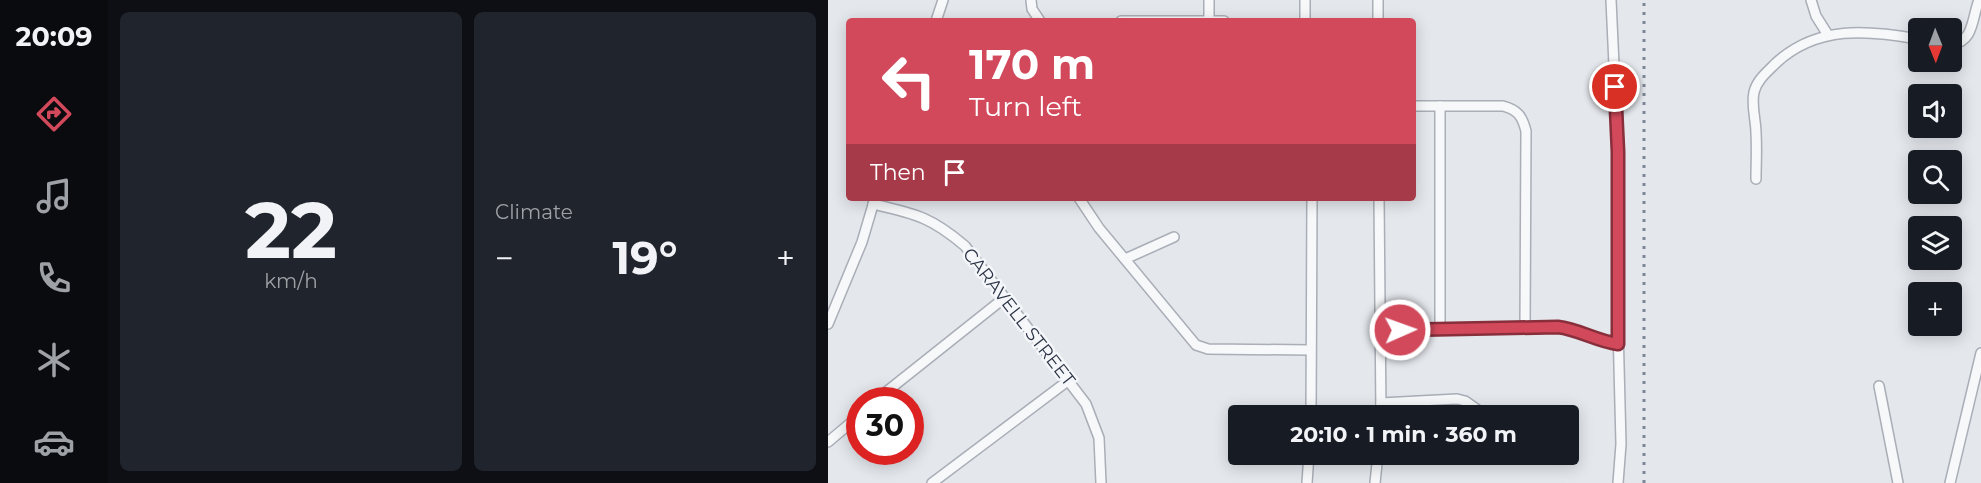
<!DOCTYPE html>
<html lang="en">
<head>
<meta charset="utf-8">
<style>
	body { margin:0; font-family:Montserrat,sans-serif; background:#20242c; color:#f1f3f6; height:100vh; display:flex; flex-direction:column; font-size:22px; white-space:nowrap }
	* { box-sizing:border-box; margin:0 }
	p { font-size:20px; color:#9ea1a6 }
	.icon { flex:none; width:33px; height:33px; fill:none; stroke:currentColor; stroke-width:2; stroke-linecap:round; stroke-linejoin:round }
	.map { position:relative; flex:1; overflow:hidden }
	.panel { display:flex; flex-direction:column; gap:12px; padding:12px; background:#0d0f14; width:720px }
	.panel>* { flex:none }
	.hud { position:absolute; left:18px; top:18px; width:570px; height:183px; border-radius:6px; box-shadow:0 3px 15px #0003; background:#d1495b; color:#fff; overflow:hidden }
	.needle { width:39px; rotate:179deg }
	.fabs { position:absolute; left:1080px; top:18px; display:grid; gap:12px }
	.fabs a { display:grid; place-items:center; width:54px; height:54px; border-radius:6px; background:#171b24; box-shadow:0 3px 15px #0003; font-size:30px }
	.speed { position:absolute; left:18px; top:387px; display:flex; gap:12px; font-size:30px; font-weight:700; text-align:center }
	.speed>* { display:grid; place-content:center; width:78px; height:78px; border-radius:50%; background:#171b24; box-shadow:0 3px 15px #0003; line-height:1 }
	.speed .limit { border:9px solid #d22; background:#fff; color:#111 }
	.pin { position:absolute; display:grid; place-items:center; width:51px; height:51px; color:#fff; margin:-26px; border:3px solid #fff; border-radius:50%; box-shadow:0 2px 6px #0007 }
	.me { position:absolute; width:66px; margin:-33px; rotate:88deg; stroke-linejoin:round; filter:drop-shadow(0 0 4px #0008) }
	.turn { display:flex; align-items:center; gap:21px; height:126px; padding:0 24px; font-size:27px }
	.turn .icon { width:78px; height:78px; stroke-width:2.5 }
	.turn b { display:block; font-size:42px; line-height:51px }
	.then { display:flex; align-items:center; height:57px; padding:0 24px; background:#0003; gap:12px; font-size:22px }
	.big { font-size:45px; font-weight:700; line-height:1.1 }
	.panel .tile { flex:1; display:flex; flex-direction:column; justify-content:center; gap:9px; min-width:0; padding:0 21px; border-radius:9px; background:#20242c }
	.panel .dial { align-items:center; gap:0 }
	.dial b { font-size:78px; line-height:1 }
	.heat { display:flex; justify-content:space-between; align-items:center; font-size:33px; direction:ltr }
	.panel .tiles { flex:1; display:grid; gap:12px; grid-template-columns:repeat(2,1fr) }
	.trip { position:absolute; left:400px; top:405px; width:351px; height:60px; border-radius:6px; background:#171b24; box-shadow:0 3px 15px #0003; font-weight:700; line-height:60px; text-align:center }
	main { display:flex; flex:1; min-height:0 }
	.tab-bar { display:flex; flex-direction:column; width:108px; justify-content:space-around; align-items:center; background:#090b0e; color:#9ea1a6 }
	.tab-bar .icon { width:42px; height:42px }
	.tab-bar .active { color:#d1495b }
	.tab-bar b { font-size:27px; color:#f1f3f6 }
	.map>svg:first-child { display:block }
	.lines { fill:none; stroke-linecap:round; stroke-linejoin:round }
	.minor-casing { stroke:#a9aeb7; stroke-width:12 }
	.minor { stroke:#f7f8fa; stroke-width:9 }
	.rail { stroke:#7d8696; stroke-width:3; stroke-dasharray:3 6; stroke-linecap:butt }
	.route-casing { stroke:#882f3b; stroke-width:15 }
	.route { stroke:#d1495b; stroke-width:10 }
	.labels { text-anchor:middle; stroke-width:5; stroke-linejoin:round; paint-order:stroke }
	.street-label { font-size:18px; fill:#2b3445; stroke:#f4f6f9 }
</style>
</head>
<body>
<main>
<nav class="tab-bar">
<b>20:09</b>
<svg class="icon active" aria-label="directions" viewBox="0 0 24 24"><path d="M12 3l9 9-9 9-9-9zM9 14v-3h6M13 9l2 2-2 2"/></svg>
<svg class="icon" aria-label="music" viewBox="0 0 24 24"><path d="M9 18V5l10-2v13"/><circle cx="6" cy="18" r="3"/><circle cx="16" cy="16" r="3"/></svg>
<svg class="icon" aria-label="phone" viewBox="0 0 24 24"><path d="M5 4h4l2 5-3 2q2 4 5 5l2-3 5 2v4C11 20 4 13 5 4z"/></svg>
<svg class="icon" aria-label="climate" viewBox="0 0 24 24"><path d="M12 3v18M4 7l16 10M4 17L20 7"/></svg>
<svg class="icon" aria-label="car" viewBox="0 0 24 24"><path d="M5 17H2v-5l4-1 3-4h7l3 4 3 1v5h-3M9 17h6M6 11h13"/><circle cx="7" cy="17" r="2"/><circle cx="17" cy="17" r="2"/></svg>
</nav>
<section class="panel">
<div class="tiles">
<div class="tile dial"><b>22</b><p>km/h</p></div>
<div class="tile"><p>Climate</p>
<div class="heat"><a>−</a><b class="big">19°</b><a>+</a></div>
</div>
</div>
</section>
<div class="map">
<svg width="1153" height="483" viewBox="0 0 1153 483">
	<rect width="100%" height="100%" fill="#e4e7ec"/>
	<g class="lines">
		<defs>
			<g id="minor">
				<polyline points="203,0 204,9 212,21"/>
				<polyline points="477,0 477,21"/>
				<polyline points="550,0 550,21"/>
				<polyline points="783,0 790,152 790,327 793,444 790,483"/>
				<polyline points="983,0 988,16 1000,35"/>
				<polyline points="108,21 115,0"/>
				<polyline points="293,21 396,21"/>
				<polyline points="381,21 381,0"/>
				<path d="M1124 44C1146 42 1144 17 1151 0"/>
				<path d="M585 106H675C690 110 694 116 698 131L697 328"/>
				<path d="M928 179C928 164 929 149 928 133 928 120 923 106 926 92 929 80 939 72 948 63 989 25 1040 30 1090 39"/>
				<polyline points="251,198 271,228 368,345 380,349 482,350"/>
				<polyline points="551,198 553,416"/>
				<path d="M45 204C88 214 103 217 137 246L258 404 271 438 273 483"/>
				<polyline points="297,259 346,237"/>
				<polyline points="0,324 34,242 47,198"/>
				<polyline points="612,328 612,106"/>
				<path d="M553 330 730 327C750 329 768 341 790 344"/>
				<polyline points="1051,386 1070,483"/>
				<polyline points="48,400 175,299"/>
				<polyline points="553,403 629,399 637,401 658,416"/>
				<polyline points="483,416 484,198"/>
				<polyline points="0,442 32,415"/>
				<polyline points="104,483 241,380"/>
				<polyline points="479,483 481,454"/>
				<polyline points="547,483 550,454"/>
				<polyline points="1122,483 1153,353"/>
			</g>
		</defs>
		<use href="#minor" class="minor-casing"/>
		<use href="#minor" class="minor"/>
		<polyline class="rail" points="816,483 816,0"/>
	</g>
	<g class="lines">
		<defs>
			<path id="route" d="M572 330 730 327C750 329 768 341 790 344V152L787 87"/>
		</defs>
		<use href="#route" class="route-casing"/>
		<use href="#route" class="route"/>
	</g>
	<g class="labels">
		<g class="street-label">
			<text transform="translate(191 317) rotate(52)" y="6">CARAVELL STREET</text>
		</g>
	</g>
</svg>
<div class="fabs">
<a><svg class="needle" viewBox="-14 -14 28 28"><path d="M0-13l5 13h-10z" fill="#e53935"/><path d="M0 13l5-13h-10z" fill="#9ea1a6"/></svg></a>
<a><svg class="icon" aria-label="sound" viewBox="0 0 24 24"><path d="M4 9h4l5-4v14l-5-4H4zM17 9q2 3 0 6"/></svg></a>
<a><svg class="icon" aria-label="search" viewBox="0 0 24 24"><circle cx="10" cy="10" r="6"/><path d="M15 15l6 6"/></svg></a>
<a><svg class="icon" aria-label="layers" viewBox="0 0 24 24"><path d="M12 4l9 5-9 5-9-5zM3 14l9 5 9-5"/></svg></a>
<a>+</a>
</div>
<div class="speed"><div class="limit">30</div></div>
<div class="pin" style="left:787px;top:87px;background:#d93025"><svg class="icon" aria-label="arrive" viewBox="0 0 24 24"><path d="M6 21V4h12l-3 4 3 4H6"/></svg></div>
<svg class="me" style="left:572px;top:330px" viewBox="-20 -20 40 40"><circle r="17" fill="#d1495b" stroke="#fff" stroke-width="3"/><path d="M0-11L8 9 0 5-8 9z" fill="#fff"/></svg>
<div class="trip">20:10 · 1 min · 360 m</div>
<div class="hud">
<div class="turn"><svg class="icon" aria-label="left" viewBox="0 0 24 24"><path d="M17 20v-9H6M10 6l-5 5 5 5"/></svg><div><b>170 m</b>Turn left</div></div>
<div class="then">Then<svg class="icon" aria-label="arrive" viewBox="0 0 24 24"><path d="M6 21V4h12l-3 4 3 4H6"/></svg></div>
</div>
</div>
</main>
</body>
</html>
